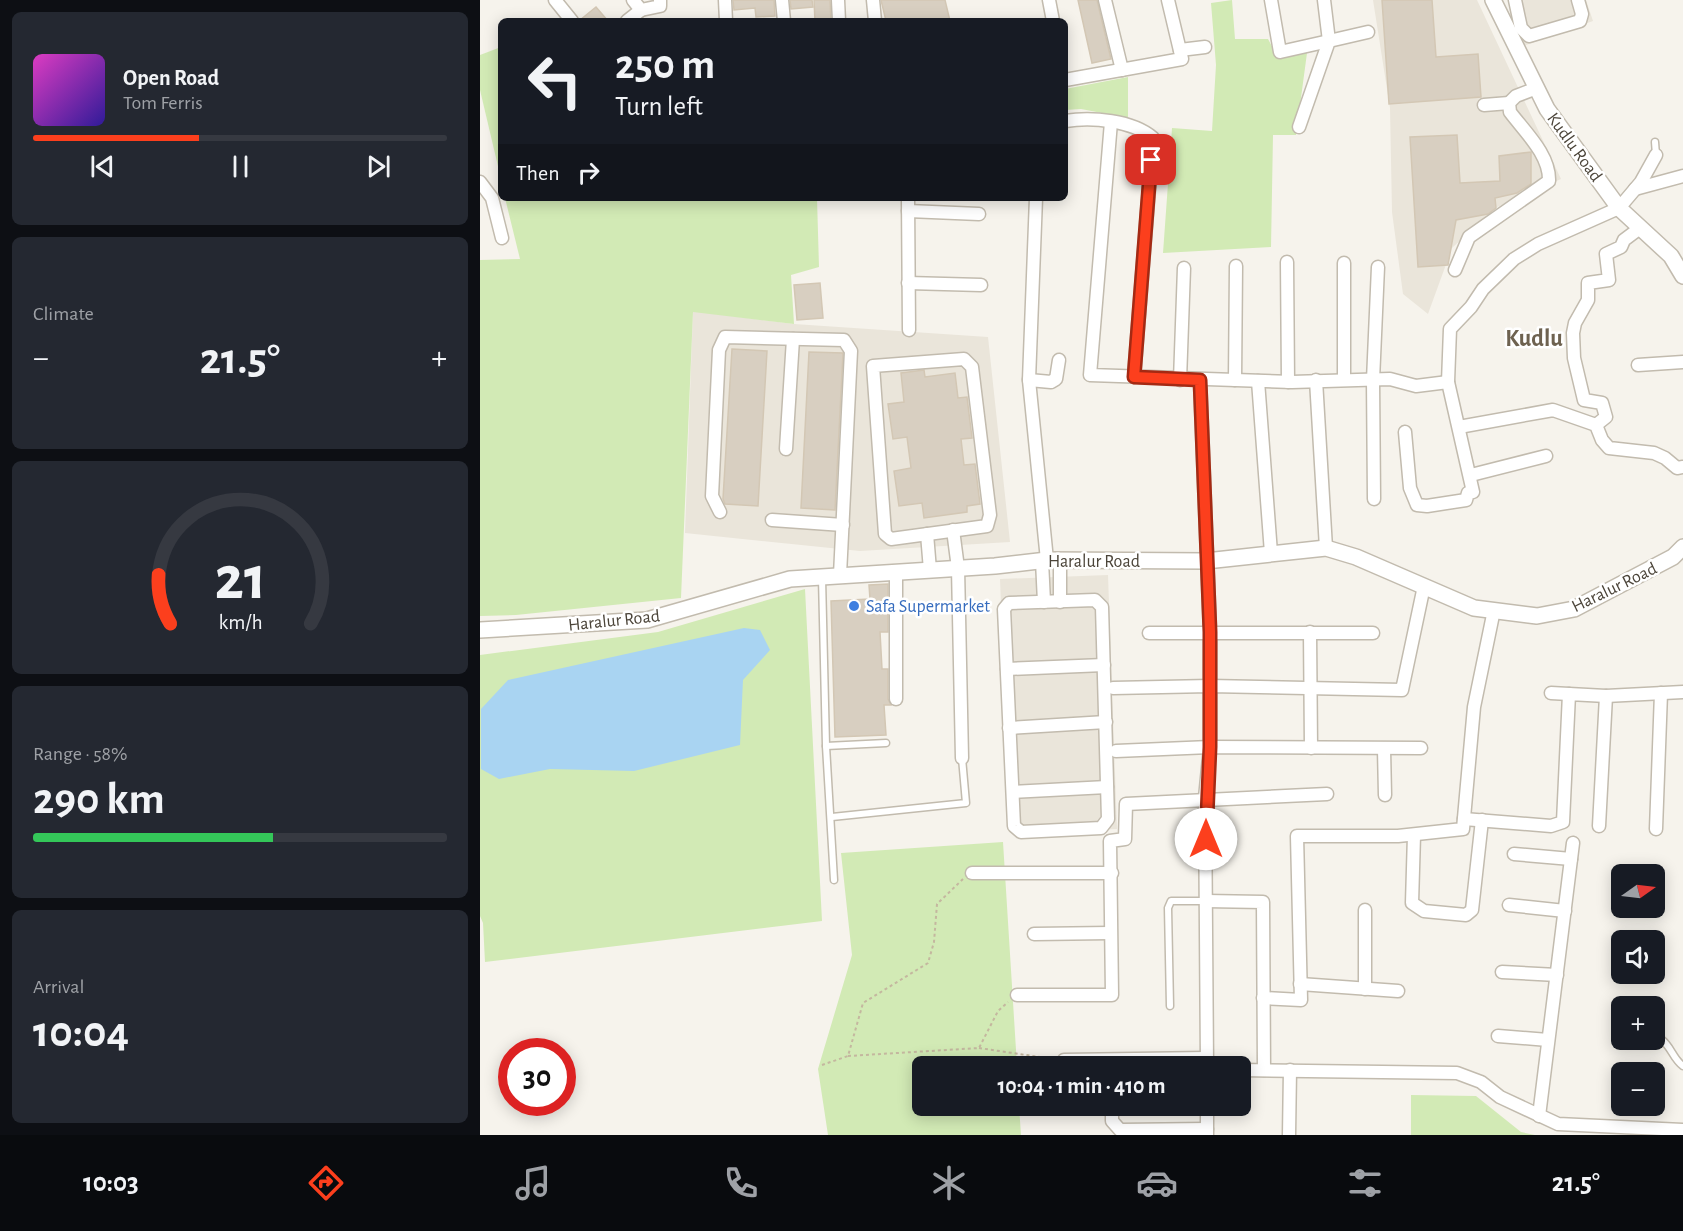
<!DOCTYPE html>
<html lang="en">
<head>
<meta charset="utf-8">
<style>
	body { margin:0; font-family:"Alegreya Sans",sans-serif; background:#242831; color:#f1f3f6; height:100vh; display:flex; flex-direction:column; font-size:22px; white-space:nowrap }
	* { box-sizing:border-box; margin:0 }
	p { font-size:20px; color:#9ea1a6 }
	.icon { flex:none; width:33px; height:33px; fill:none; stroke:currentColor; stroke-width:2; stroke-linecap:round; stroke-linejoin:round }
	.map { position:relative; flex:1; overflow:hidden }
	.side { display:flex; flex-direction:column; gap:12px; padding:12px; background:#0d0f14; width:480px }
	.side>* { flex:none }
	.hud { position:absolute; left:18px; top:18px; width:570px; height:183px; border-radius:9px; box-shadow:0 3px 15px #0003; background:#171b24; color:#f1f3f6; overflow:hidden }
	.needle { width:39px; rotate:76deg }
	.buttons { position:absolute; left:1131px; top:864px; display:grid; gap:12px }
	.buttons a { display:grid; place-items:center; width:54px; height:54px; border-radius:9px; background:#171b24; box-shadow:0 3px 15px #0003; font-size:30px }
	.speed { position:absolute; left:18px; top:1038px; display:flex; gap:12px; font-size:30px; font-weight:700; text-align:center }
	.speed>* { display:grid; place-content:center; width:78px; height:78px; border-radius:50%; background:#171b24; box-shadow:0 3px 15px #0003; line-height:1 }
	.speed .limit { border:9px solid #d22; background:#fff; color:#111 }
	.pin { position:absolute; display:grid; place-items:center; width:51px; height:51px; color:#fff; margin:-26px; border-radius:12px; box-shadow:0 3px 9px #0006 }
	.me { position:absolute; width:66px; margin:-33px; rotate:0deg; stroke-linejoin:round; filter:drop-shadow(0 0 4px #0008) }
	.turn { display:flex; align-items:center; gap:21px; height:126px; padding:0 18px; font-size:27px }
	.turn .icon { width:78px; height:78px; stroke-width:2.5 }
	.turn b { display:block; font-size:42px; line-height:51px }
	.then { display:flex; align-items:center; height:57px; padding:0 18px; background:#0003; gap:12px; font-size:22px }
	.big { font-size:45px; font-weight:700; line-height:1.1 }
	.side .card { flex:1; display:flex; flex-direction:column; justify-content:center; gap:9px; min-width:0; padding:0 21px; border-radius:9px; background:#242831 }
	.side .dial { align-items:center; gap:0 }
	.dial svg { height:156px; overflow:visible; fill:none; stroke:#363941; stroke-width:7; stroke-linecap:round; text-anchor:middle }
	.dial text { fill:#f1f3f6; stroke:none }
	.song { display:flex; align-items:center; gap:18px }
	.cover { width:72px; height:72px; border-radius:9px; background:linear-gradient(135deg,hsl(310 70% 55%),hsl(250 70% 35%)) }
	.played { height:6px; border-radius:3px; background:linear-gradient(90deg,#fc3f1d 40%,#363941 40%) }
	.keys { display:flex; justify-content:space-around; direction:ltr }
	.heat { display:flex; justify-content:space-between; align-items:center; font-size:33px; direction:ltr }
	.charge { height:9px; border-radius:4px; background:linear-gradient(90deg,#34c759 58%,#363941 0) }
	.trip { position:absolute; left:432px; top:1056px; width:339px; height:60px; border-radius:9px; background:#171b24; box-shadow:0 3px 15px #0003; font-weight:700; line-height:60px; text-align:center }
	.menu { display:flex; height:96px; justify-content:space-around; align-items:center; background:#090b0e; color:#9ea1a6 }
	.menu .icon { width:42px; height:42px }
	.menu .selected { color:#fc3f1d }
	.menu b { font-size:27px; color:#f1f3f6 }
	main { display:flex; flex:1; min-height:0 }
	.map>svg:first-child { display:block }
	.residential { fill:#eae5da }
	.green { fill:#d2eab5 }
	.water { fill:#a9d4f2 }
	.building { fill:#d8cfc1; stroke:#d3c7b4; stroke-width:1.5 }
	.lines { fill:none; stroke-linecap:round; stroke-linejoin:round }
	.service-casing { stroke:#c2bbae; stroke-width:9 }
	.minor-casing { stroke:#c2bbae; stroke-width:15 }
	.tertiary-casing { stroke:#c2bbae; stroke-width:18 }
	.path { stroke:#c4b79f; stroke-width:2; stroke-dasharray:3 3; stroke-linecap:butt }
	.service { stroke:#fff; stroke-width:6 }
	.minor { stroke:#fff; stroke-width:12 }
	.tertiary { stroke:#fff; stroke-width:15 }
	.route-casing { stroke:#a42913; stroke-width:15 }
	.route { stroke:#fc3f1d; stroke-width:10 }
	.shop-dot { fill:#3f7fe0; stroke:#fff; stroke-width:2 }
	.labels { text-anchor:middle; stroke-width:5; stroke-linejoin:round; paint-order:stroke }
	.street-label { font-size:18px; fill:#4b4439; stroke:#fff }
	.shop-label { font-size:18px; fill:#366cbe; stroke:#fff; text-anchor:start }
	.district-label { font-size:24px; font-weight:bold; fill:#6e6250; stroke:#fff }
</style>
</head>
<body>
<main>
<section class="side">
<div class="card">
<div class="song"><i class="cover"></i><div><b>Open Road</b><p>Tom Ferris</p></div></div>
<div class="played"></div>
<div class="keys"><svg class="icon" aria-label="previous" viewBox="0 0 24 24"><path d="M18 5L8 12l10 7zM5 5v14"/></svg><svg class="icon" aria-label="pause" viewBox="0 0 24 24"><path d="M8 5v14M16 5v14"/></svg><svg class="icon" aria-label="next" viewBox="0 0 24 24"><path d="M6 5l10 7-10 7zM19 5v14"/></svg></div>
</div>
<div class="card"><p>Climate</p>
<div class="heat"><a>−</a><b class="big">21.5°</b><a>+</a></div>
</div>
<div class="card dial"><svg viewBox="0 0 100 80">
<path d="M14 69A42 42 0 1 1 86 69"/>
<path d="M14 69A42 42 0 0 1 8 44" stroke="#fc3f1d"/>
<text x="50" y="56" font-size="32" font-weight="700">21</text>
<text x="50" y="72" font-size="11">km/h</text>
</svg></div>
<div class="card"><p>Range · 58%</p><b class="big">290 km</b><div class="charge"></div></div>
<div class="card"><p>Arrival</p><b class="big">10:04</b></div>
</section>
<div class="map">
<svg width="1203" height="1135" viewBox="0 0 1203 1135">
	<rect width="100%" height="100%" fill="#f6f3ec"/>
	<g class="residential">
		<polygon points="893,0 997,0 1081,179 1015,208 972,248 948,314 923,294 912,212 910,108"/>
		<polygon points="1029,0 1106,0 1113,21 1043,46 1031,26"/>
		<polygon points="213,311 314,324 508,337 530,542 380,551 205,533"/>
		<polygon points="628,575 637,829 530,833 520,579"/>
	</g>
	<g class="green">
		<polygon points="752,0 755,39 788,39 797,56 827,53 816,135 793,135 791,247 683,253 692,128 732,131 736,65 731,3"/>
		<polygon points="21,47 21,179 0,90 0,55"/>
		<polygon points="648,77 648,118 601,109 585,110 585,89"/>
		<polygon points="25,198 337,198 339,267 311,275 314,324 213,312 201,598 36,615 0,616 0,260 40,259"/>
		<polygon points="325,589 342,921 5,962 3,923 0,916 0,655 178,632"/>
		<polygon points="523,842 537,1066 442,1066 442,1106 539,1106 541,1135 348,1135 338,1069 372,955 361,853"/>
		<polygon points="931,1095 996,1096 1041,1132 1055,1135 931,1135"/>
	</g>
	<polygon class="water" points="264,628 280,630 290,650 263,680 260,745 154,771 70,769 19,779 1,769 1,709 28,680"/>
	<g class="building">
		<polygon points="253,0 294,0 295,16 276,17 275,8 254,10"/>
		<polygon points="310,0 332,0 333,7 311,9"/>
		<polygon points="334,0 350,0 351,21 335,21"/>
		<polygon points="401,0 465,0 470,21 406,21"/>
		<polygon points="598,0 617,0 631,59 612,63"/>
		<polygon points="902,0 952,0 956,57 998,54 1001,97 909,104"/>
		<polygon points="116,7 128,21 100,21 100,20"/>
		<polygon points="977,135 980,183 1020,181 1019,156 1051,152 1051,184 1037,193 1015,198 1016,208 1008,214 976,220 968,265 938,267 930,137"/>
		<polygon points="340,283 343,318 317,320 314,285"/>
		<polygon points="252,349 287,351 278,506 245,504 243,499"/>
		<polygon points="329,352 363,353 355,510 321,508"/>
		<polygon points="444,370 445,377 475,373 478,398 487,397 492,438 481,439 484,465 495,464 500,504 487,506 487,512 444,518 442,503 419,506 414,471 431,468 427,437 413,439 408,404 424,402 421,373"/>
		<polygon points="408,584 408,632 400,632 402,669 408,669 408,699 411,705 404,705 406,735 355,737 351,601 390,599 389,585"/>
	</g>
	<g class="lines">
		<defs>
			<g id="service">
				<polyline points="1175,142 1176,155"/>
				<polyline points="342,578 346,746 354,880"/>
				<polyline points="346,746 406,743"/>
				<polyline points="352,817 486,803 482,758"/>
				<polyline points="690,1006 688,908 691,901 725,901"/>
				<path d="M1181 1039C1191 1046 1193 1059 1203 1066"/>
			</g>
			<g id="minor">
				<polyline points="75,0 92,21"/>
				<polyline points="153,0 161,10 180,6 180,0"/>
				<polyline points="245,0 246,21"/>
				<polyline points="302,0 304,21"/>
				<polyline points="358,0 359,21"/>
				<polyline points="393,0 395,21"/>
				<polyline points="569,0 573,21"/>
				<polyline points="625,0 642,70"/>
				<polyline points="791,0 800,52 849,41 844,0"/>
				<polyline points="1035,0 1041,28 1049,36 1100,21 1102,14 1098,0"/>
				<polyline points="147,21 161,10"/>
				<polyline points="700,50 725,47"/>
				<polyline points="585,80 702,59 688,0"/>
				<polyline points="1004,105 1029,103"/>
				<path d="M585 121C612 117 652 120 673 138L654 377"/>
				<polyline points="631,122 610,375 812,382 910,379 936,386 968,382"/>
				<polyline points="819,127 849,41 888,32"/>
				<polyline points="0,182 12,198 22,238"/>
				<polyline points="1155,189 1203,176"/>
				<polyline points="428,198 429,330"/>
				<polyline points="556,198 549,380 567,560"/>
				<polyline points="428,211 499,214"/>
				<polyline points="807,262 808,382"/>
				<path d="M975 270 989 237 1069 181C1070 155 1045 132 1030 112L1029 103 1036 96 1057 88"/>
				<polyline points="428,283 501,285"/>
				<polygon points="484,359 492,367 510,515 507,526 411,539 405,534 393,366"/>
				<polyline points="1158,365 1203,362"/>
				<polyline points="864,379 864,263"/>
				<polyline points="549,380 571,382 576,379 579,360"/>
				<polyline points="700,380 704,268"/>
				<polyline points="720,380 730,632 730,747 725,798 727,1066"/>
				<polyline points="755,380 756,266"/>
				<polyline points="836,380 846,548"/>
				<polyline points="778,381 791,553"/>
				<polyline points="1116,425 1126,417 1122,403 1104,400 1094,358 1093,333 1095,323 1108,300 1108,283 1129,280 1126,254 1141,247 1144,240 1160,228"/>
				<polyline points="979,427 1073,410 1116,425 1122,440 1129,448 1174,453 1185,458 1197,468 1203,467"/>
				<polyline points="925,432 930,488 937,505 947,506 986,500 988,493 993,492 968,382 970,329 991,307 1003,289 1034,259 1058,244 1139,208 1161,182 1176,155"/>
				<polyline points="306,449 313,339"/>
				<polyline points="991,475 1066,456"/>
				<polyline points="894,499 893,380 898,267"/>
				<polyline points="240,512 232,496 239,350 245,337 364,340 371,351 360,575"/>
				<polyline points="292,520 363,525"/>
				<polyline points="473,530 478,568 482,758"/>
				<polyline points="447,534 450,570"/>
				<polyline points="580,560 580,602"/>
				<polyline points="562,561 564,602"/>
				<polyline points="416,572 416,699"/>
				<polygon points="615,600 622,607 628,819 621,828 541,832 534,826 524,609 529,603"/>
				<polyline points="830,632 831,748"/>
				<polyline points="669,633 893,633"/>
				<polyline points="527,669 624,665"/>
				<polyline points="633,688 730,686 922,690 944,586"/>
				<polyline points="1071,693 1089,694"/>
				<polyline points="529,728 626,722"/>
				<polyline points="904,749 905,795"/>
				<polyline points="636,751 730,747 941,748"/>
				<polyline points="533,792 627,787"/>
				<polyline points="984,819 1071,826 1083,822 1089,694 1126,696 1203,692"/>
				<polyline points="1119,826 1126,696"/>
				<polyline points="1176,829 1181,693"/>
				<polyline points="934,835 932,903 944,911 986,915 992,910 1002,820"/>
				<polyline points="1034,854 1091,859"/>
				<polyline points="492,873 632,873"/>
				<polyline points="726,901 783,902 784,1070"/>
				<polyline points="1029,905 1085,911"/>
				<polyline points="885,910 885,989"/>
				<polyline points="554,934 630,933"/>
				<polyline points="1022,972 1077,975"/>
				<polyline points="820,984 918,991"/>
				<polyline points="537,995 632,995 630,841 645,839 646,804 847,794"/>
				<polyline points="783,998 821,1000 817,836 918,836 983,829 994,707 1014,610"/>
				<polyline points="1018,1036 1068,1040"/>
				<polyline points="584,1060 727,1058"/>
				<polyline points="760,1070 977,1073 1001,1082 1020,1097 1078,1124 1203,1130"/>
				<polyline points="632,1106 632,1121 640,1130 727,1129"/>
				<polyline points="1059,1116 1093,843"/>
				<polyline points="727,1135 727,1106"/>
				<polyline points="809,1135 810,1070"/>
			</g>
			<g id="tertiary">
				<polyline points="1013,0 1067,109 1139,208 1191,256 1203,276"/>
				<polyline points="0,630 167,620 310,579 515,566 567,560 726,561 846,548 876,557 994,608 1057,616 1094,609 1193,557 1203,547"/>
			</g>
		</defs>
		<use href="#service" class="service-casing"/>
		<use href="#minor" class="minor-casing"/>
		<use href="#tertiary" class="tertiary-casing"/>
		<g class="path">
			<polyline points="499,1048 573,1059"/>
			<polyline points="368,1056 499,1048 518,1011 528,1002"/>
			<polyline points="342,1065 368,1056 383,1003 448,963 454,942 457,904 483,879"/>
		</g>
		<use href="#service" class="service"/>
		<use href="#minor" class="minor"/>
		<use href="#tertiary" class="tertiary"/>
	</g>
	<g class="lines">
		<defs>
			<polyline id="route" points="671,160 654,377 720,380 730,632 730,747 726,839"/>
		</defs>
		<use href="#route" class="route-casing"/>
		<use href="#route" class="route"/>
	</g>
	<circle class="shop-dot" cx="374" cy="606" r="6"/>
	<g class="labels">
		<g class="street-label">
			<text transform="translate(1095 147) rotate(54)" y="6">Kudlu Road</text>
			<text x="614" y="567">Haralur Road</text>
			<text transform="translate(1134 587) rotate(-26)" y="6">Haralur Road</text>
			<text transform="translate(134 620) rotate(-6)" y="6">Haralur Road</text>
		</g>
		<g class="shop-label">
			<text x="386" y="612">Safa Supermarket</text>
		</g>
		<g class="district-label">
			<text x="1054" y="346">Kudlu</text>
		</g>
	</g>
</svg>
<div class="buttons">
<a><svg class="needle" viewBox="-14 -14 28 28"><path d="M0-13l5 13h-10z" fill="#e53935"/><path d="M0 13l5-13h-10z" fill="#9ea1a6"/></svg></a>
<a><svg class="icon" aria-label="sound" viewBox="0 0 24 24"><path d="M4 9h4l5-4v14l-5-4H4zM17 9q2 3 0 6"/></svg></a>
<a>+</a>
<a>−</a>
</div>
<div class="speed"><div class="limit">30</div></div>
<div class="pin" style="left:671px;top:160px;background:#d93025"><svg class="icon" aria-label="arrive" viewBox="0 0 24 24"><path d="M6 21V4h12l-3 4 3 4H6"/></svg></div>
<svg class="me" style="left:726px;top:839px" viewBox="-20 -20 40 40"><circle r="19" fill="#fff"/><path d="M0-13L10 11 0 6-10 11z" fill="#fc3f1d"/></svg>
<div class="trip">10:04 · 1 min · 410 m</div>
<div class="hud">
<div class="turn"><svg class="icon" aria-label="left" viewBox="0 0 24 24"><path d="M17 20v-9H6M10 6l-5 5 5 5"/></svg><div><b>250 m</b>Turn left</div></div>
<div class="then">Then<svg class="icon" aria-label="right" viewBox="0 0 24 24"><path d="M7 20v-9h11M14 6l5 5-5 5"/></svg></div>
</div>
</div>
</main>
<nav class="menu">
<b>10:03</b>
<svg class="icon selected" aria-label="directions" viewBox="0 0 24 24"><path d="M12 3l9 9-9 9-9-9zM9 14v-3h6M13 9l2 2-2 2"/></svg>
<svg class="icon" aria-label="music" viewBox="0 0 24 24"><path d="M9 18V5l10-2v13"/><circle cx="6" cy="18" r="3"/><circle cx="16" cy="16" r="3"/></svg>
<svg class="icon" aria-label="phone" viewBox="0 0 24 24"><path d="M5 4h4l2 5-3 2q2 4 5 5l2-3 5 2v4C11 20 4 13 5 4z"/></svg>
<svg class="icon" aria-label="climate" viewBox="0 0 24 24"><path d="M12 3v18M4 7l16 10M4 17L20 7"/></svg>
<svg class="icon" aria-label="car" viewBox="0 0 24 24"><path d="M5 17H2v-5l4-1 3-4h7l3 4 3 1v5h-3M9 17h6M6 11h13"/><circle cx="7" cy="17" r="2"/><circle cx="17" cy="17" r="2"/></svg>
<svg class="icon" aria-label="filters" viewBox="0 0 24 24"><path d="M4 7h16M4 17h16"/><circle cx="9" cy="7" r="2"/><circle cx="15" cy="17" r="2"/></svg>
<b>21.5°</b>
</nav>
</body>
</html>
